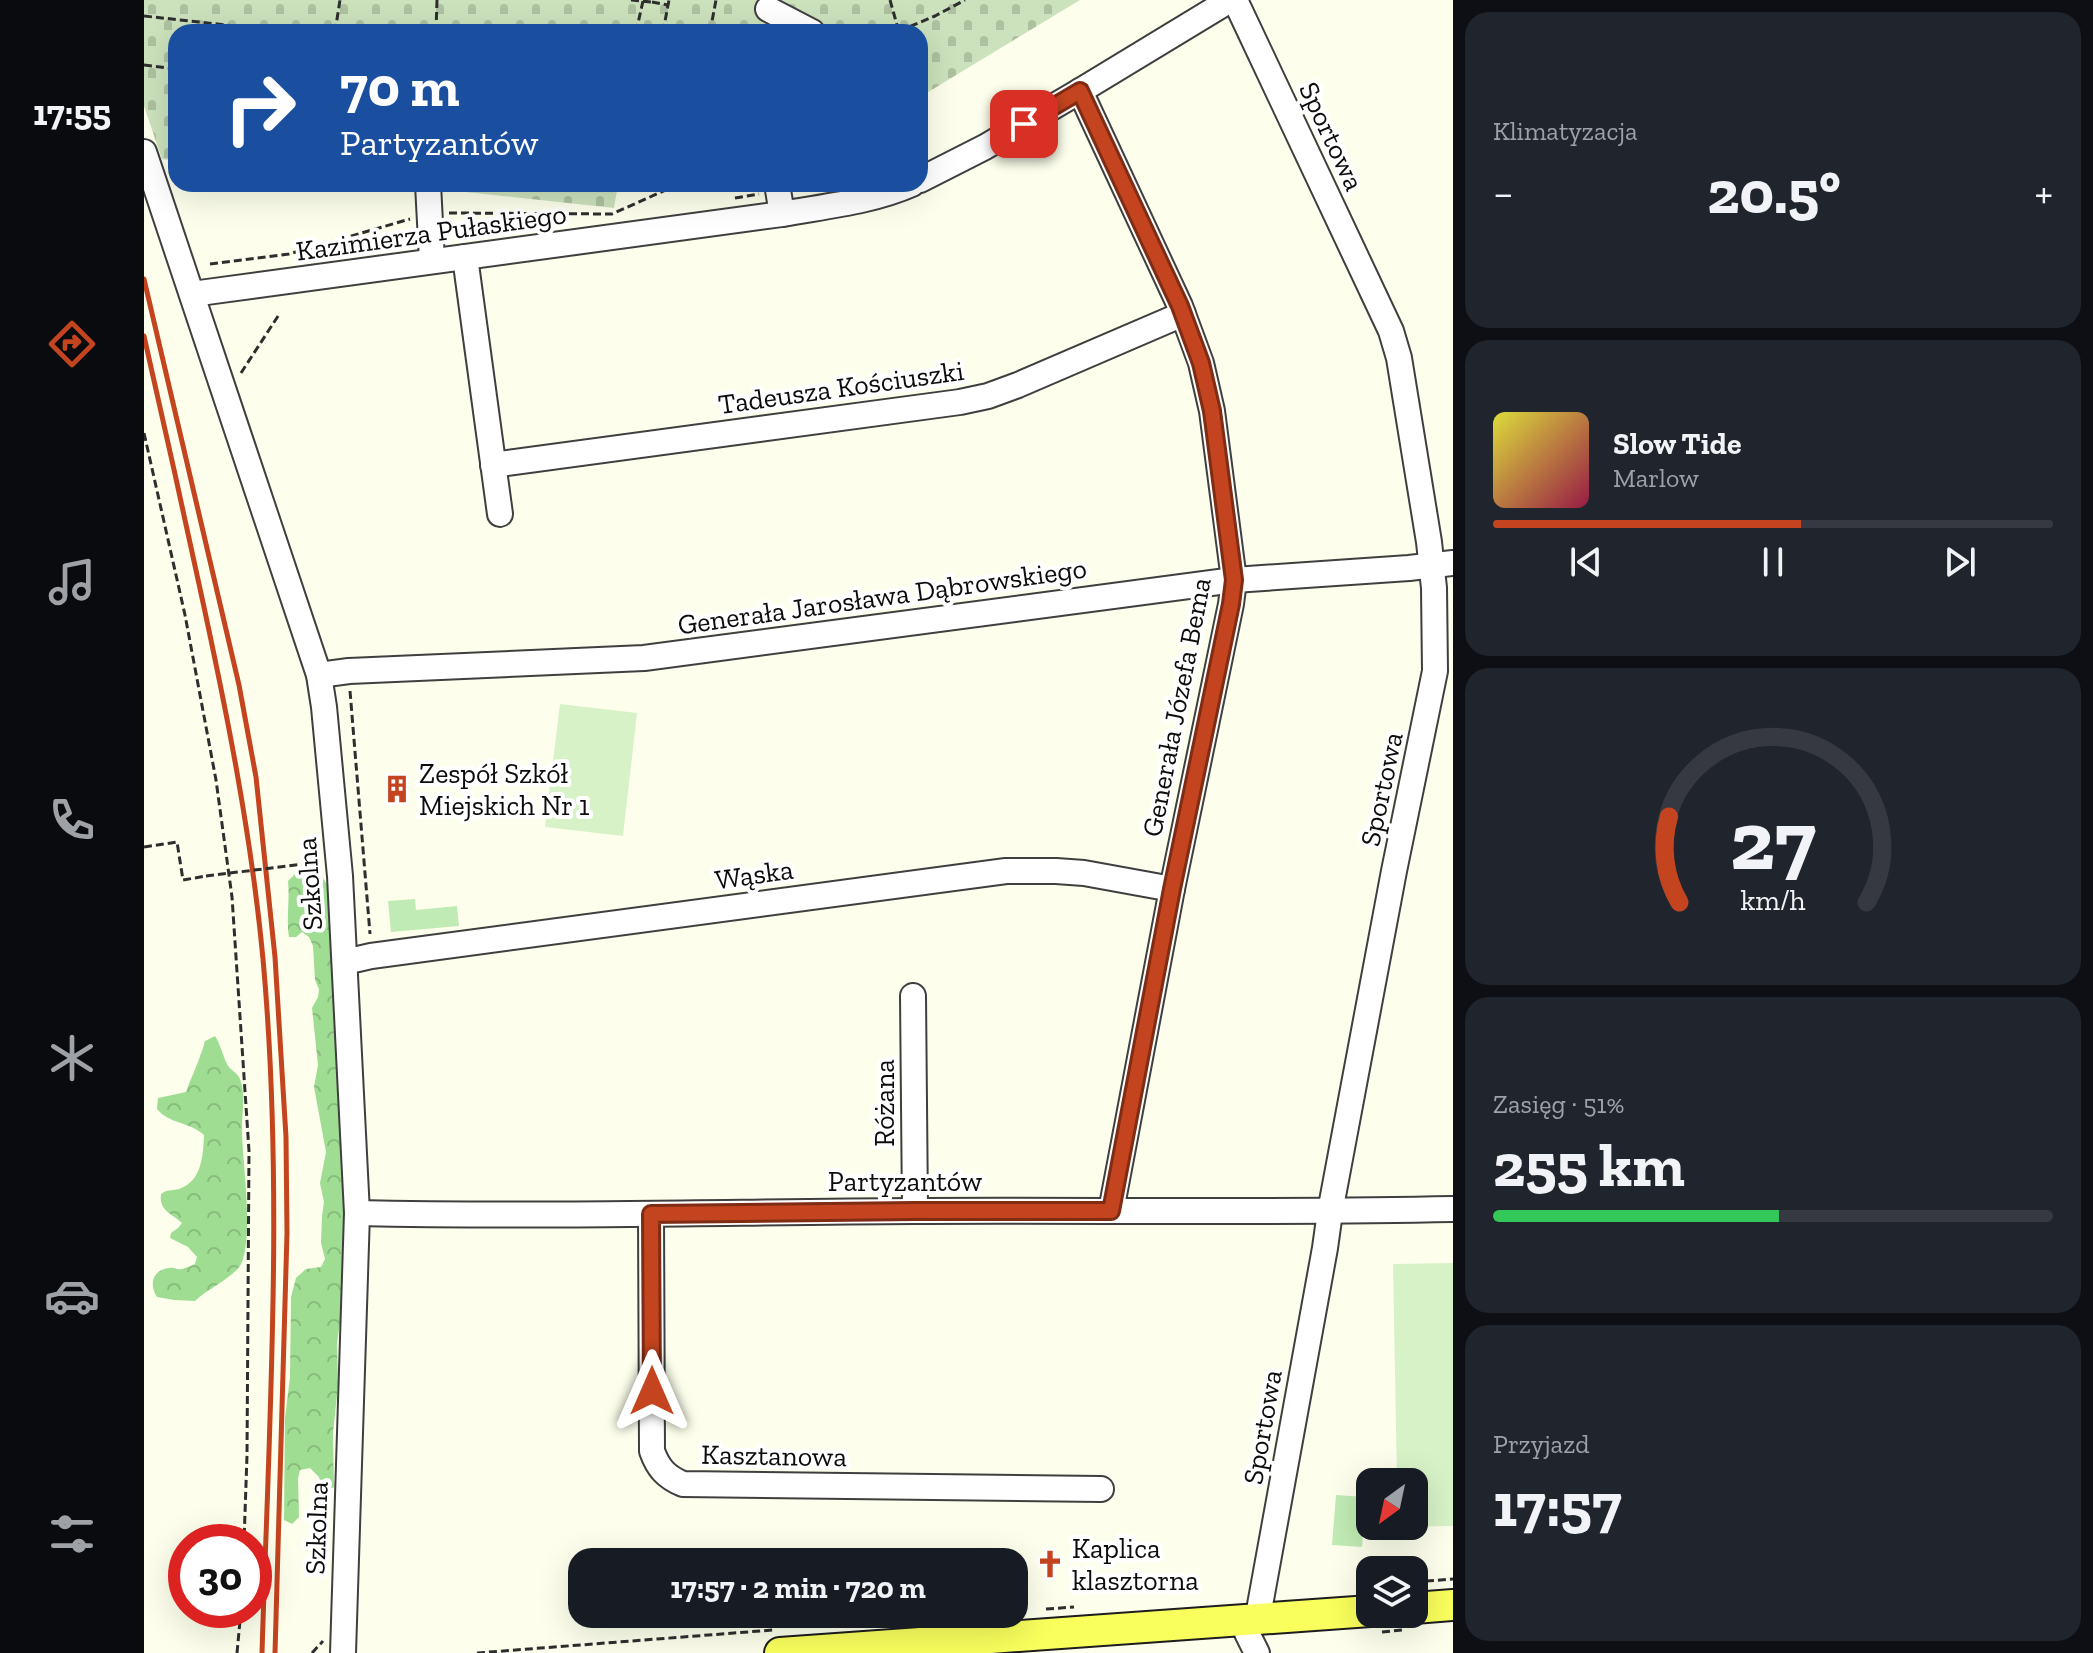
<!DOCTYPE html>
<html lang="pl">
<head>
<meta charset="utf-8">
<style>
	body { margin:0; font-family:"Zilla Slab",serif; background:#20242c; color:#f1f3f6; height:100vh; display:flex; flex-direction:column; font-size:30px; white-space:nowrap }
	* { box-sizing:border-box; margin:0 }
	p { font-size:26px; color:#9ea1a6 }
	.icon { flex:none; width:44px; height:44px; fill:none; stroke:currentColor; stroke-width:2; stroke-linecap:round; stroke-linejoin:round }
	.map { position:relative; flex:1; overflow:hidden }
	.details { display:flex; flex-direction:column; gap:12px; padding:12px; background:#0d0f14; width:640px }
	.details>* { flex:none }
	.guide { position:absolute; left:24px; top:24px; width:760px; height:168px; border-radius:24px; box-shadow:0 8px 32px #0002; background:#1a4fa0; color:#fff; overflow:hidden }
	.needle { width:52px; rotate:213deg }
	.fabs { position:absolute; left:1212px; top:1468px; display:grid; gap:16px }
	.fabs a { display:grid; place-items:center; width:72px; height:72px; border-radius:16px; background:#171b24; box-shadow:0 8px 32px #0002; font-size:40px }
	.speed { position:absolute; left:24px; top:1524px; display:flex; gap:16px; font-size:40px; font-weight:700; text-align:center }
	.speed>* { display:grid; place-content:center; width:104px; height:104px; border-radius:50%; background:#171b24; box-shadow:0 8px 32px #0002; line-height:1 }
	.speed .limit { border:12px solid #d22; background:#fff; color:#111 }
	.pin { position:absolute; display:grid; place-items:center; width:68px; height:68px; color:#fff; margin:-34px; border-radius:16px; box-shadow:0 4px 12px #0006 }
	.me { position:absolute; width:88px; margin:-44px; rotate:0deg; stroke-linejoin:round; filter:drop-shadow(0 0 6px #0008) }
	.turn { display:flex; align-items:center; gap:28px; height:168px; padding:0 40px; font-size:36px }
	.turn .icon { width:104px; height:104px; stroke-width:2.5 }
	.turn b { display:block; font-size:56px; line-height:68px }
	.big { font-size:60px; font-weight:800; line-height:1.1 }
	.details .tile { flex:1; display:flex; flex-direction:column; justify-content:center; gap:12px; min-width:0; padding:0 28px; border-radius:24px; background:#20242c }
	.details .dial { align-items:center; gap:0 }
	.dial svg { height:208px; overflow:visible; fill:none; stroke:#363941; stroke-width:7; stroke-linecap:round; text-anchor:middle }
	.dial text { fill:#f1f3f6; stroke:none }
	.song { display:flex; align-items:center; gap:24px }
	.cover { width:96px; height:96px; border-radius:12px; background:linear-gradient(135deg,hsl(60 70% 55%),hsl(340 70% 35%)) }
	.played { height:8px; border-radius:4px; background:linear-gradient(90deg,#c3441e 55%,#363941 55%) }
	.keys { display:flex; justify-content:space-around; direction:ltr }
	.heat { display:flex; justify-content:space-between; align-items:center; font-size:44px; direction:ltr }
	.charge { height:12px; border-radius:6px; background:linear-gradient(90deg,#34c759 51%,#363941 0) }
	.trip { position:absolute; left:424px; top:1548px; width:460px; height:80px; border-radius:24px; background:#171b24; box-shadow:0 8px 32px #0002; font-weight:800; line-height:80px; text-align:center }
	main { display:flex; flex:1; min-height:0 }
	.tab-bar { display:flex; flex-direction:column; width:144px; justify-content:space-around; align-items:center; background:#090b0e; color:#9ea1a6 }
	.tab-bar .icon { width:56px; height:56px }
	.tab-bar .active { color:#c3441e }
	.tab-bar b { font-size:36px; color:#f1f3f6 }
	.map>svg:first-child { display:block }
	.forest { fill:url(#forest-crowns) }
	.cemetery { fill:url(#cemetery-stones) }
	.park { fill:#c1ebb4 }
	.pitch { fill:#d7f2c6 }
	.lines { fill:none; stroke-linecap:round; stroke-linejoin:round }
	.minor-casing { stroke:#3f3f3f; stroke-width:28 }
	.major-casing { stroke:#1d1d1d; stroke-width:34 }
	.path { stroke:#2e2e2e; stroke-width:3; stroke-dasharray:8 4; stroke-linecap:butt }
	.minor { stroke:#fff; stroke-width:24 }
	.major { stroke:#f9ff5c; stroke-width:30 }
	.rail { stroke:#c3441e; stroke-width:5 }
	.path-bridge { stroke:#2e2e2e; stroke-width:3; stroke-dasharray:8 4; stroke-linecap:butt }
	.route-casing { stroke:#7f2c14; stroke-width:20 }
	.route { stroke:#c3441e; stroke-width:14 }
	.labels { text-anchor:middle; stroke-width:8; stroke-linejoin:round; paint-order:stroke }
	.street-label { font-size:28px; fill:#0c0c0c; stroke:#fff }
	.poi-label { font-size:28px; fill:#0c0c0c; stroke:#fff; text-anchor:start }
</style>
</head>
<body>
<main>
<nav class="tab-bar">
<b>17:55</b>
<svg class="icon active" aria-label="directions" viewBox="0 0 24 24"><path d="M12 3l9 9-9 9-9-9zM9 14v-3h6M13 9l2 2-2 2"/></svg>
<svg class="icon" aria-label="music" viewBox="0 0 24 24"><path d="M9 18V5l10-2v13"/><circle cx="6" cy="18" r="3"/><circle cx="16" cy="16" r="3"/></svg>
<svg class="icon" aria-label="phone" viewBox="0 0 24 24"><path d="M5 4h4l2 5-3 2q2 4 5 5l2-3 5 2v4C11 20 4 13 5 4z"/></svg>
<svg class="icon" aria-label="climate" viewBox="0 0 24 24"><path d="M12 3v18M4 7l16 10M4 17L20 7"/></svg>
<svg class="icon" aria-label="car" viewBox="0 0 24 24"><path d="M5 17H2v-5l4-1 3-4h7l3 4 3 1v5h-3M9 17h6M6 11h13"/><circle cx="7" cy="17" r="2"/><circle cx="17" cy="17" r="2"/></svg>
<svg class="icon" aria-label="filters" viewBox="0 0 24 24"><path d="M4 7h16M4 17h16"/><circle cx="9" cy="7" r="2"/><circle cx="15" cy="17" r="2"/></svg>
</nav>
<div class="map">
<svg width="1309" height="1653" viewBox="0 0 1309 1653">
	<defs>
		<pattern id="forest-crowns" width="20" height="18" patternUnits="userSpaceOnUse" patternTransform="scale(2)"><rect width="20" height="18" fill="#9fdd92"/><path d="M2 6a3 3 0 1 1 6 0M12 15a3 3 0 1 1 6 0" fill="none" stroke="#88bc7d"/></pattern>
		<pattern id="cemetery-stones" width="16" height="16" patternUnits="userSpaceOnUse" patternTransform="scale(2)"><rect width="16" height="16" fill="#cbe2bc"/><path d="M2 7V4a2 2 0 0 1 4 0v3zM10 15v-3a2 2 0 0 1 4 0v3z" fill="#adc1a0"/></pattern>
	</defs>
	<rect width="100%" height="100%" fill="#fdffec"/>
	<g class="forest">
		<path d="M156 869 175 873 183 884 188 909 204 1233 200 1292 193 1344 194 1386 189 1433 190 1487 185 1490 177 1485 175 1477 166 1468 156 1470 154 1479 155 1517 148 1524 140 1520 141 1418 146 1377 147 1297 152 1278 162 1269 177 1267 181 1259 177 1243 178 1216 180 1202 176 1183 182 1152 170 1087 174 1065 168 1008 174 997 175 989 171 980 169 946 165 937 158 932 152 937H145C142 918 146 900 144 881Z"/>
		<path d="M71 1036C77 1045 78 1054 83 1064 85 1069 92 1072 95 1077 103 1093 97 1116 98 1133 99 1165 109 1233 98 1262 93 1276 63 1289 51 1301L30 1300 13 1297C5 1285 8 1270 25 1268 31 1267 32 1270 38 1269 42 1268 46 1266 51 1264L53 1257 44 1247 26 1238 27 1233 34 1228 38 1223C27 1213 15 1211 17 1194 23 1189 27 1191 35 1189 58 1181 59 1156 60 1135 46 1122 25 1124 13 1109L14 1098 42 1092C48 1075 56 1060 61 1041Z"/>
	</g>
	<g class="cemetery">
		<polygon points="0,0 936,0 776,97 776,32 32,32 32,161 18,159 0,106"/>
		<polygon points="247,184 474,184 470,208"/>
	</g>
	<g class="park">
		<polygon points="271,899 272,910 313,906 315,926 247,932 244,901"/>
		<polygon points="1192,1495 1222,1497 1218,1547 1188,1545"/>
	</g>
	<g class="pitch">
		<polygon points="416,704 493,713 479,836 401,827"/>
		<polygon points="1309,1263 1309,1526 1254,1527 1270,1526 1270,1482 1253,1482 1249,1264"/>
	</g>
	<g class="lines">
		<defs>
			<g id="minor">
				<polyline points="1091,0 1247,331 1255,358 1285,542 1290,588 1291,671 1250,871 1186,1212 1181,1248 1116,1605 1116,1619"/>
				<polyline points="624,9 668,32"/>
				<polyline points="936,91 1036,306 1057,363 1068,411 1090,580 1087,604 1028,889 967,1211"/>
				<polyline points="0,152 175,675 180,707 196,876 213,1213 199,1653"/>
				<polyline points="776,180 841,147 936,91 1086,0"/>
				<polyline points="284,184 288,261"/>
				<polyline points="633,184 638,214"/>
				<polyline points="321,257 356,514"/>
				<path d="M48 294 638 214C682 206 727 202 768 184"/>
				<polyline points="349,465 816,402 844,396 874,385 1039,314"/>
				<polyline points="175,675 205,671 500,658 1090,580 1265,568 1309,563"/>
				<polyline points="201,962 227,956 862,871 912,871 940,873 1028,889"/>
				<polyline points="769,996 771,1211"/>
				<path d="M213 1213C398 1217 584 1212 770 1211 950 1210 1129 1213 1309 1209"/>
				<path d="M507 1214 508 1451C514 1468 522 1477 539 1484L957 1489"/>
				<polyline points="1102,1619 1103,1633 1113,1653"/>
			</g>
			<g id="major">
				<polyline points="1270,1608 1309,1605"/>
				<polyline points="636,1653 1226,1611"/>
			</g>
		</defs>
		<use href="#minor" class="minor-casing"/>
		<use href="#major" class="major-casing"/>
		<g class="path">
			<polyline points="487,0 508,2"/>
			<polyline points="746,0 755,32"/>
			<polyline points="508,2 524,5"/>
			<polyline points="0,16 146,32"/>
			<polyline points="755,31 791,16 821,0"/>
			<polyline points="191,32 196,0"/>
			<polyline points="292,32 293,0"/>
			<polyline points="492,32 499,1"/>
			<polyline points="519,32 525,0"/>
			<polyline points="566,32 572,0"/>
			<polyline points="0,65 32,69"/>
			<polyline points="654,188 678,184"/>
			<polyline points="591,198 615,194"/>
			<polyline points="305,213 468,214 535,184"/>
			<polyline points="66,264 145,254 266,219"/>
			<polyline points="97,373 136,313"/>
			<polyline points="0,433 41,615 72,780 88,897 105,1151 103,1455 100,1542"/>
			<polyline points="206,691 226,934"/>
			<polyline points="0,847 33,842 39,880 62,876"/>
			<polyline points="1270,1582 1309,1579"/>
			<polyline points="902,1609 930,1607"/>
			<polyline points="1238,1632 1259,1630"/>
			<polyline points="93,1653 97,1610"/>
			<polyline points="168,1653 179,1641"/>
			<polyline points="333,1653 629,1630"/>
		</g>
		<use href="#minor" class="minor"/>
		<use href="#major" class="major"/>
		<g class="rail">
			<polyline points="0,279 95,685 112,777 131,957 142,1137 143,1233 131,1653"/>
			<path d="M0 336C19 419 37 501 55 584 82 708 107 832 119 959 140 1190 125 1422 118 1653"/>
		</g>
		<polyline class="path-bridge" points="62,876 168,863"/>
	</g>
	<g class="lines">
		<defs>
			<polyline id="route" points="508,1391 507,1214 771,1211 967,1211 1028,889 1087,604 1090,580 1068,411 1057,363 1036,306 936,91 880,124"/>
		</defs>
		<use href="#route" class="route-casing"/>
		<use href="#route" class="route"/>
	</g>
	<defs>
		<symbol id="building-bare" viewBox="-9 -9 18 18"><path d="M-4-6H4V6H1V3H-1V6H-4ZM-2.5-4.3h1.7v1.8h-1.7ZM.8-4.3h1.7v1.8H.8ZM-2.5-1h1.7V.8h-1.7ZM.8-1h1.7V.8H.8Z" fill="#c3441e" stroke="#fff" stroke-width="2.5" paint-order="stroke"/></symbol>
		<symbol id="church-bare" viewBox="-9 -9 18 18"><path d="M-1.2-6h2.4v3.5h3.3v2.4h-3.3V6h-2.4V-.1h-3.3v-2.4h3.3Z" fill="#c3441e" stroke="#fff" stroke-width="2.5" paint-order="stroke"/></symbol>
	</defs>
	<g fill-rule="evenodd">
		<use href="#building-bare" x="233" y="769" width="40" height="40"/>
		<use href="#church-bare" x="886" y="1544" width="40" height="40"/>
	</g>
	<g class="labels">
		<g class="street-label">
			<text transform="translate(1188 136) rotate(65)" y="10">Sportowa</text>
			<text transform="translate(287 232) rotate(-8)" y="10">Kazimierza Pułaskiego</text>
			<text transform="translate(697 387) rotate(-8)" y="10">Tadeusza Kościuszki</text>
			<text transform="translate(738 596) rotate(-8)" y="10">Generała Jarosława Dąbrowskiego</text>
			<text transform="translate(1032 707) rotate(-79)" y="10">Generała Józefa Bema</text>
			<text transform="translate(1237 789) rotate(-78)" y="10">Sportowa</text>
			<text transform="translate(610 874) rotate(-8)" y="10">Wąska</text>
			<text transform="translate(165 884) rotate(-94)" y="10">Szkolna</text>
			<text transform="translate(740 1103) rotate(-90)" y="10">Różana</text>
			<text x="761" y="1191">Partyzantów</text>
			<text transform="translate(1118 1427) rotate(-80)" y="10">Sportowa</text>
			<text transform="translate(630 1455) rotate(1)" y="10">Kasztanowa</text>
			<text transform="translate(172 1528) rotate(-88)" y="10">Szkolna</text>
		</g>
		<g class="poi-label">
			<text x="275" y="783">Zespół Szkół<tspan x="275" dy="32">Miejskich Nr 1</tspan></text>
			<text x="928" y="1558">Kaplica<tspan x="928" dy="32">klasztorna</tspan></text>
		</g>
	</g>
</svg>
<div class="fabs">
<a><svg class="needle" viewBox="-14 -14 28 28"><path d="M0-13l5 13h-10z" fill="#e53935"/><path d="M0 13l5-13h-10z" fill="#9ea1a6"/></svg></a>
<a><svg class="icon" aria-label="layers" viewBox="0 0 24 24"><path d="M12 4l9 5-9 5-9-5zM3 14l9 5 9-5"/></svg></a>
</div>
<div class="speed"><div class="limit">30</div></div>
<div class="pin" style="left:880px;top:124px;background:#d93025"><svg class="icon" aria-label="arrive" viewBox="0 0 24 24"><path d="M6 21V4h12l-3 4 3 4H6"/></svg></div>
<svg class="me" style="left:508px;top:1391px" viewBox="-20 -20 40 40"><path d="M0-17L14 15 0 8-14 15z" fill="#c3441e" stroke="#fff" stroke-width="4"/></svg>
<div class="trip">17:57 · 2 min · 720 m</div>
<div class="guide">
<div class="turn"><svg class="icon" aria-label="right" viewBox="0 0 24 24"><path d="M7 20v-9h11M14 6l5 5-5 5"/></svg><div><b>70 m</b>Partyzantów</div></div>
</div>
</div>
<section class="details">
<div class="tile"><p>Klimatyzacja</p>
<div class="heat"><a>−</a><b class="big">20.5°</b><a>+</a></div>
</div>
<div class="tile">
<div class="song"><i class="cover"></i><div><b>Slow Tide</b><p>Marlow</p></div></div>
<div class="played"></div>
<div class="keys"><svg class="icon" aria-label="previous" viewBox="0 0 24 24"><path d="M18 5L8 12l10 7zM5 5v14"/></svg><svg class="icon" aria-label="pause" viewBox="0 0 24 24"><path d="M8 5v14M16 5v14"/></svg><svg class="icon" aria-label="next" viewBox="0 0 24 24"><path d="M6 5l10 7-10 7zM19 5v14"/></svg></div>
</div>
<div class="tile dial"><svg viewBox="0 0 100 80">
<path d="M14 69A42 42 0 1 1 86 69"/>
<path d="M14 69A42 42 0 0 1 10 36" stroke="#c3441e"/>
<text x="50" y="56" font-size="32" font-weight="700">27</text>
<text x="50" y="72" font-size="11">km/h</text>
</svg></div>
<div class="tile"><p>Zasięg · 51%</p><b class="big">255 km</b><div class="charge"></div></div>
<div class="tile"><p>Przyjazd</p><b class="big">17:57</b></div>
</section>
</main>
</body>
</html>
